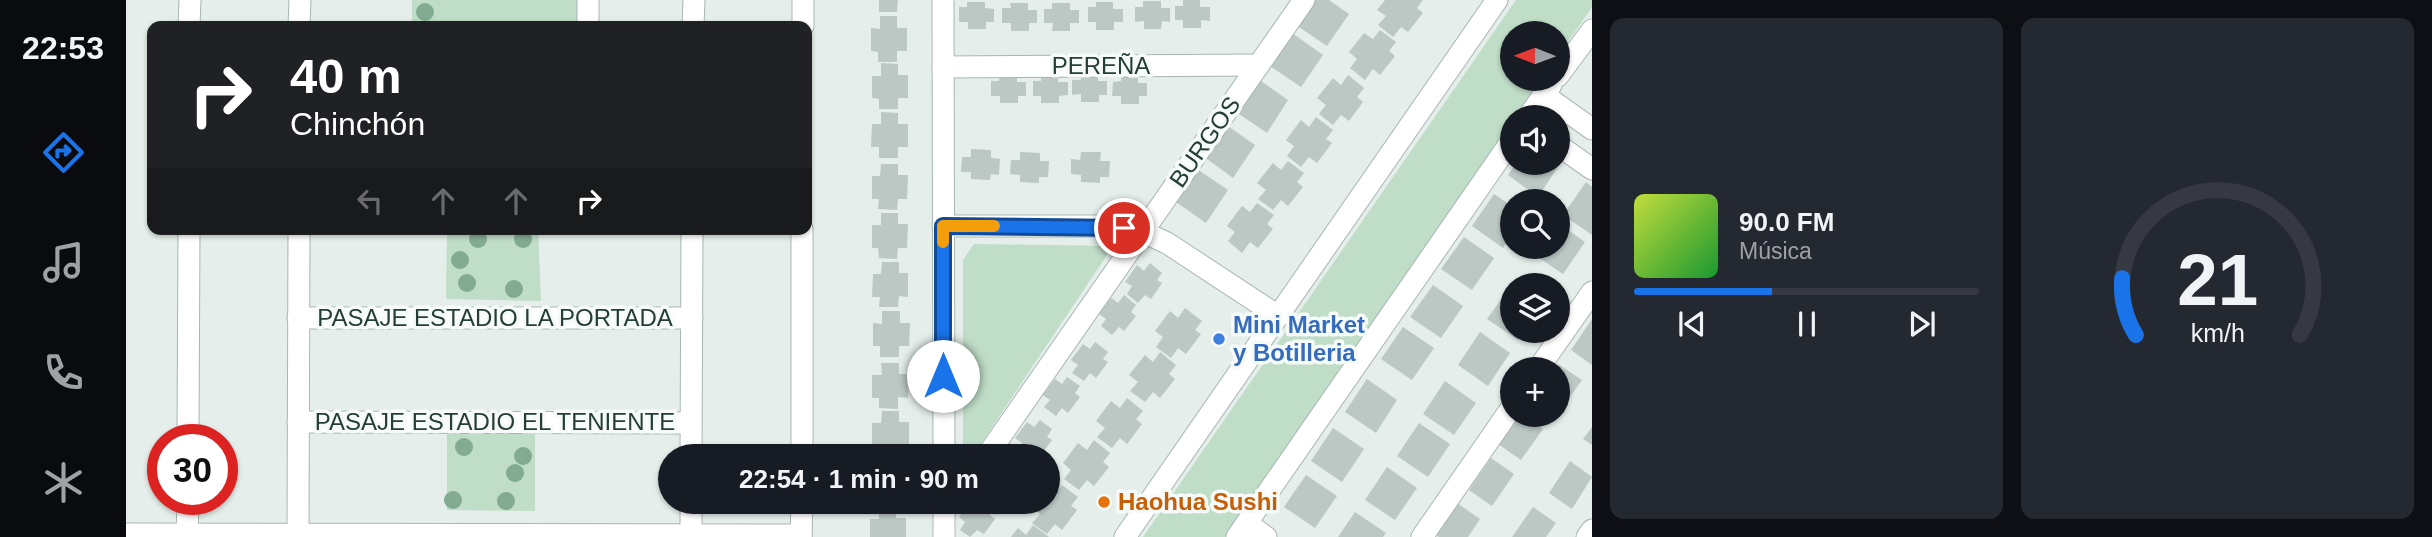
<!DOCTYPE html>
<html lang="es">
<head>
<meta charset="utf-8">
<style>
	body { margin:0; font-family:Arial,sans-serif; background:#242831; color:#f1f3f6; height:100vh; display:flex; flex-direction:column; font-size:26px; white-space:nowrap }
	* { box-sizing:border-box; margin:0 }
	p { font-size:23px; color:#9ea1a6 }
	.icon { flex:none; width:38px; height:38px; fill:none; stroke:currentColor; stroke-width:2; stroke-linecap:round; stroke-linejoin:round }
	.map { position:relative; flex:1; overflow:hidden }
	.panel { display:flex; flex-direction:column; gap:18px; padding:18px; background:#0d0f14; width:840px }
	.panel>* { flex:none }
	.top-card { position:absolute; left:21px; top:21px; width:665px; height:214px; border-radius:14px; box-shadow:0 2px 5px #0004; background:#202124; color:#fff; overflow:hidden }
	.needle { width:46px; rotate:271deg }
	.fabs { position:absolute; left:1374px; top:21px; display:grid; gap:14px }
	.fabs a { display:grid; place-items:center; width:70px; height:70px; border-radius:50%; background:#171b24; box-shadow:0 2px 5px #0004; font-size:35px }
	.speed { position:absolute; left:21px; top:424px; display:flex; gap:14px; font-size:35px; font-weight:700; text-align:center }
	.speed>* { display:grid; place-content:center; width:91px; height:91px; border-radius:50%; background:#171b24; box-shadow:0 2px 5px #0004; line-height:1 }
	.speed .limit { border:10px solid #d22; background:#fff; color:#111 }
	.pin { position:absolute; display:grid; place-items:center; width:60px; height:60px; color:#fff; margin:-30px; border:4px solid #fff; border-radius:50%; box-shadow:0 2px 7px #0007 }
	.me { position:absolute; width:77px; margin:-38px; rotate:0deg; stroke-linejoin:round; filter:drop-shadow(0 0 5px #0008) }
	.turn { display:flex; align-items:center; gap:24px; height:147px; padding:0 28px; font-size:32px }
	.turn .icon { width:91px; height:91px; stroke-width:2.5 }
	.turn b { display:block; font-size:49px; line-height:60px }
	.lanes { display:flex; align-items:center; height:66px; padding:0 28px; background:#0003; justify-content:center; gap:35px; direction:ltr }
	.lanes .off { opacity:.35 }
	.panel .widget { flex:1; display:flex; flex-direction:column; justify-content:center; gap:10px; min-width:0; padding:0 24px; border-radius:14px; background:#242831 }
	.panel .dial { align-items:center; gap:0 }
	.dial svg { height:182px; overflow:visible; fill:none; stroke:#363941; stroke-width:7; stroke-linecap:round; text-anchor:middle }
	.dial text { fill:#f1f3f6; stroke:none }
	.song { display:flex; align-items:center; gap:21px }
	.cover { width:84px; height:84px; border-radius:10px; background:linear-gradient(135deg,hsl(70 70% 55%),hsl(130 70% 35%)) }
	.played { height:7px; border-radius:4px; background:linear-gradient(90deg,#1a73e8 40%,#363941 40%) }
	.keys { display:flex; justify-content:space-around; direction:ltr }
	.panel .tiles { flex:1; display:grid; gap:18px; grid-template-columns:repeat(2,1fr) }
	.trip { position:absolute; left:532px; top:444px; width:402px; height:70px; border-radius:35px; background:#171b24; box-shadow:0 2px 5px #0004; font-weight:700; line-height:70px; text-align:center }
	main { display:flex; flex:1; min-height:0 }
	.tab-bar { display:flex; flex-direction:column; width:126px; justify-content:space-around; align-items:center; background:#090b0e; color:#9ea1a6 }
	.tab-bar .icon { width:49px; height:49px }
	.tab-bar .active { color:#1a73e8 }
	.tab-bar b { font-size:32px; color:#f1f3f6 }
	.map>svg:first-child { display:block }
	.green { fill:#bfddc7 }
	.building { fill:#bbc8c3 }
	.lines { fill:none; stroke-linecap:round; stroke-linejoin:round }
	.minor-casing { stroke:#a8b6b1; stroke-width:23 }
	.minor { stroke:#fff; stroke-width:21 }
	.tree { fill:#82ab92 }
	.route-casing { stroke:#114b97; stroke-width:18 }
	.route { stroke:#1a73e8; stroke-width:12 }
	.slow { stroke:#f59e0b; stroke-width:12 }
	.shop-dot { fill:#3f7fe0; stroke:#f6faf8; stroke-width:2.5 }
	.food-dot { fill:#e8710a; stroke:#f6faf8; stroke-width:2.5 }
	.labels { text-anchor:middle; stroke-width:7; stroke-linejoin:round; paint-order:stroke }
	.street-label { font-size:24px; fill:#253f38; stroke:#f6faf8 }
	.shop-label { font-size:24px; font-weight:bold; fill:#366cbe; stroke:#f6faf8; text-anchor:start }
	.food-label { font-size:24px; font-weight:bold; fill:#c56008; stroke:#f6faf8; text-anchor:start }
</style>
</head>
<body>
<main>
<nav class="tab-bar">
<b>22:53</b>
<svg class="icon active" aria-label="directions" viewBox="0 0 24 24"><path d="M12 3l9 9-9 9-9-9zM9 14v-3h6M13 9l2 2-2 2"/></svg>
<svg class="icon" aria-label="music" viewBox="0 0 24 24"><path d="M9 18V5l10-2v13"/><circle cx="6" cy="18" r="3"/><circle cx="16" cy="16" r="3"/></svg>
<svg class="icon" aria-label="phone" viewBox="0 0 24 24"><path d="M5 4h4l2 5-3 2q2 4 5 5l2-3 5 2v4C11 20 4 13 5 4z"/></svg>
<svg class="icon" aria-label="climate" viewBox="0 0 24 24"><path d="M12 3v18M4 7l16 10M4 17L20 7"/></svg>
</nav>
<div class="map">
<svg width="1466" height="537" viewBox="0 0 1466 537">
	<rect width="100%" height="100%" fill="#e5eeea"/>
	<g class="green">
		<rect x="286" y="0" width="165" height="26"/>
		<polygon points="1390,0 1466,0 1466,7 1432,56 1432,33 1386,33 1386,79 1416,79 1389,117 1386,117 1386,122 1099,537 1017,537"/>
		<polygon points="321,229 412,230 415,301 320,299"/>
		<polygon points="848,244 987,246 846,457 837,457 837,260"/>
		<polygon points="321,429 409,429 409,511 321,510"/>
	</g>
	<g class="building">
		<polygon points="753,0 772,0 771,12 753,12"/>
		<polygon points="1057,0 1074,0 1074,7 1084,7 1084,21 1075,20 1075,28 1057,28 1057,20 1049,20 1049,6 1057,6"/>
		<polygon points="1187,0 1203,0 1223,14 1201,46 1170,25"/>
		<polygon points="1259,0 1297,0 1291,8 1297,13 1282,32 1275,27 1267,37 1252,25 1260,16 1251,10"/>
		<polygon points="1017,1 1035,1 1035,8 1044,8 1044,22 1036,21 1035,29 1018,29 1018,21 1009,22 1009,7 1017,7"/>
		<polygon points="841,2 859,2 859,8 868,9 868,22 860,22 860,29 842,29 842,22 833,22 833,7 841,7"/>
		<polygon points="970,2 987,2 987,9 997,9 997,22 988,22 988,30 970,30 970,22 962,22 962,7 970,7"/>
		<polygon points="884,3 902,3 902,10 911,10 911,23 903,23 903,31 885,31 885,23 876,23 876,8 885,8"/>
		<polygon points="926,3 944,3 944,10 953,10 953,23 944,23 944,31 926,31 927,23 918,23 918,9 926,9"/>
		<polygon points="754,16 771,16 771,28 781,28 781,51 771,51 771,62 752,62 752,52 745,51 745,28 754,29"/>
		<polygon points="1254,30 1270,42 1263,51 1269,56 1254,75 1247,69 1239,80 1224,68 1231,59 1223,52 1238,33 1247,39"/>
		<polygon points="1166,33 1197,55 1175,87 1144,66"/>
		<polygon points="755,63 772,64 772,75 782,75 782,98 772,98 772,109 753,109 753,99 746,98 746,76 755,76"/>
		<polygon points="954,74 972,74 972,81 981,81 981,95 973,95 973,102 955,102 955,94 946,95 946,80 955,80"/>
		<polygon points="874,75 891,75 891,82 900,82 900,96 892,96 892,103 874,103 874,96 865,96 865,81 873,81"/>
		<polygon points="1222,75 1238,88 1231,97 1237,102 1223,121 1215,115 1207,125 1193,114 1200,105 1191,98 1207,78 1215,85"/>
		<polygon points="915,76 932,76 932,82 942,82 942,95 933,96 933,103 915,103 915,96 907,96 907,81 915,81"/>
		<polygon points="995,76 1012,76 1012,83 1021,83 1021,96 1013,96 1013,104 995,104 995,96 986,96 987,82 995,81"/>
		<polygon points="1132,79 1162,100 1141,133 1110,112"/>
		<polygon points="755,112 772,113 772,124 782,124 782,147 772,147 772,158 753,158 753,147 745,147 746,124 755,124"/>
		<polygon points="1190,117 1207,130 1200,139 1206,143 1191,163 1183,157 1175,167 1161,156 1168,146 1160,140 1175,120 1183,127"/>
		<polygon points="1099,124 1129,145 1107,178 1077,156"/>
		<polygon points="845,149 865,150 865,158 874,159 873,175 865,174 864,180 845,179 845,172 835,172 836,157 845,157"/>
		<polygon points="894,152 914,153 914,161 923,161 922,177 913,177 913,183 894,182 894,175 884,174 885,160 894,160"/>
		<polygon points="955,152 975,152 974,161 984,161 983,177 974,177 974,183 955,182 955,175 945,174 945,159 954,160"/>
		<polygon points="1162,161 1178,173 1171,182 1177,187 1162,206 1155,200 1147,210 1132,199 1140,190 1131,183 1147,163 1155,170"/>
		<polygon points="1390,163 1432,163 1434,164 1412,197 1382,175"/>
		<polygon points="755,164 772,164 772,175 782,175 781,199 772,199 771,210 752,209 753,199 746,199 746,176 754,176"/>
		<polygon points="1071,169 1102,190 1080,223 1050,202"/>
		<polygon points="1460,182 1466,187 1466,235 1437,215"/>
		<polygon points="1368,194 1386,206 1386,233 1377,248 1346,226"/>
		<polygon points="1131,203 1148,215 1141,224 1147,229 1132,248 1124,242 1116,253 1102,241 1109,232 1101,226 1116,206 1124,212"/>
		<polygon points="755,213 772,213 772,224 782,224 781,248 772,248 771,259 753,258 752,248 746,248 746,225 755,225"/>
		<polygon points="1432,223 1459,242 1437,274 1406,253 1410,247 1432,247"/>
		<polygon points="1338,237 1368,258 1346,290 1315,269"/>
		<polygon points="756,262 773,262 773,273 782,273 782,297 773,296 772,307 753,307 754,297 746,297 747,274 755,274"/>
		<polygon points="1024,263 1036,273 1031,280 1036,283 1025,299 1019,295 1012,303 1001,294 1006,286 999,282 1011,265 1018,271"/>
		<polygon points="1307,285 1337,306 1315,338 1284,317"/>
		<polygon points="1384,287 1386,331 1398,331 1392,340 1361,319"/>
		<polygon points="998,295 1010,305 1005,312 1010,316 998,331 993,327 986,335 975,326 980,319 973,314 985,298 992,303"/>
		<polygon points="1059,308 1076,321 1069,330 1075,334 1060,354 1052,348 1045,358 1030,347 1037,337 1029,331 1044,311 1052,318"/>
		<polygon points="756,311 774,311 774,323 784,323 783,346 773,346 773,357 754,357 754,346 747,346 747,323 756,324"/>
		<polygon points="1466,319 1466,365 1445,350"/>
		<polygon points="1277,327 1308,348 1286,380 1255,359"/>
		<polygon points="1354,332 1384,353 1362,386 1332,365"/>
		<polygon points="969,342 982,352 977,359 982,362 970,378 964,373 958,381 946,373 952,365 945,360 957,344 964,349"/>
		<polygon points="1034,352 1050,365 1043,374 1049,379 1034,398 1027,392 1019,402 1004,391 1012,382 1003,375 1019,355 1027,362"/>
		<polygon points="755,363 773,363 773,374 783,374 782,398 772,397 772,409 753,408 753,398 746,398 746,375 756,375"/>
		<polygon points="1432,364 1456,380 1434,411 1432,409 1432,369 1429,369"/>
		<polygon points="941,377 954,386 949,393 954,397 942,413 936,408 930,416 918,407 924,400 917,395 929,379 936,384"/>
		<polygon points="1241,379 1271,400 1250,433 1219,412"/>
		<polygon points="1319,381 1350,403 1328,435 1297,414"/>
		<polygon points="1001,398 1017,411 1010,419 1016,424 1001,444 994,438 986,448 971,437 979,428 970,421 985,401 994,408"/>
		<polygon points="756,411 773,411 773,422 783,422 783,446 773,446 772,457 753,457 754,446 746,446 746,423 755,423"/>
		<polygon points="1392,415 1417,429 1395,460 1372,444"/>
		<polygon points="914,420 926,429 921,437 926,440 914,456 908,451 904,457 899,457 891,451 896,443 889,438 901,422 908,427"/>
		<polygon points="1293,423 1324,444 1302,477 1271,456"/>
		<polygon points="1466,427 1466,445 1457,439"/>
		<polygon points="1207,428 1238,449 1216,482 1185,461"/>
		<polygon points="968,440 984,453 977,462 983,467 968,486 961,480 953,490 938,479 945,470 937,463 952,443 961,450"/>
		<polygon points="1365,458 1388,474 1366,506 1343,490"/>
		<polygon points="1444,461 1466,477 1446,509 1423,493"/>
		<polygon points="1261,467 1291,488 1269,520 1239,500"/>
		<polygon points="1180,475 1211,496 1189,528 1158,507"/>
		<polygon points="936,485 952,497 945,506 951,510 936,530 929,524 921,534 906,523 914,514 906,507 909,502 922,502 922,488 929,494"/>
		<polygon points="843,502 851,506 854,502 862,502 869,508 864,515 869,519 858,534 851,530 844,537 834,530 839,522 833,517"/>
		<polygon points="1331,503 1354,519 1342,537 1313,537 1310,535"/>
		<polygon points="753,507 770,507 770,518 780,518 780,537 744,537 744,519 753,519"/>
		<polygon points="1407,507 1430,523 1420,537 1386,537"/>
		<polygon points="1229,512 1260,533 1257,537 1212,537"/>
		<polygon points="907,525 923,537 885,537 892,528 900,535"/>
	</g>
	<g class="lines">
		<defs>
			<g id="minor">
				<polyline points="817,0 818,457"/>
				<polyline points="63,26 64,0"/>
				<polyline points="173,26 174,0"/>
				<polyline points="462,26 462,0"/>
				<polyline points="567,26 568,0"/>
				<polyline points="677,26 677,0"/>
				<polyline points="817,67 1133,65"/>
				<polyline points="1432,76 1466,30"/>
				<polyline points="1418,95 1466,129"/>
				<polyline points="1402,117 1425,85"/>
				<polyline points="1432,145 1466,169"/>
				<polyline points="817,226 979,226 1017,232 1041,243 1152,316"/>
				<polyline points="172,318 566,318"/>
				<polyline points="1412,369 1466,292"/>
				<polyline points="172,422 565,423"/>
				<polyline points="62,439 63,229"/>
				<polyline points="565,457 566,229"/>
				<polyline points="676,457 676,229"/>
				<polyline points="860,457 1178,0"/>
				<polyline points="818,502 818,537"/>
				<polyline points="1121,523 1140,537"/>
				<polyline points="0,534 675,535"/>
				<polyline points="61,537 62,499"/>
				<polyline points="172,537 173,229"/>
				<polyline points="565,537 565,502"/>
				<polyline points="675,537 676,502"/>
				<polyline points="999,537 1371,0"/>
				<polyline points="1111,537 1386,140"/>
				<polyline points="1296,537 1386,407"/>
				<polyline points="1461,537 1466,530"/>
			</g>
		</defs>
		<use href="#minor" class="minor-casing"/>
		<use href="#minor" class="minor"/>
	</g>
	<g class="tree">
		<circle cx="299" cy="12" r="9"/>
		<circle cx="352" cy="239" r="9"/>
		<circle cx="397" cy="239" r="9"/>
		<circle cx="334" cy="260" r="9"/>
		<circle cx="341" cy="283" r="9"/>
		<circle cx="388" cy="289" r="9"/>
		<circle cx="338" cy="447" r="9"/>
		<circle cx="397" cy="456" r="9"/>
		<circle cx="389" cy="473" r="9"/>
		<circle cx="327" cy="500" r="9"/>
		<circle cx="380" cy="501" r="9"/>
	</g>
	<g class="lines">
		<defs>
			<polyline id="route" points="817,376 817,226 998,228"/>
		</defs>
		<use href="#route" class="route-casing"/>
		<use href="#route" class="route"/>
		<polyline class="slow" points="817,242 817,226 868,226"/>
	</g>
	<circle class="shop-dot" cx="1093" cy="339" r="7"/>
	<circle class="food-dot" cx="978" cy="502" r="7"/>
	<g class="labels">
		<g class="street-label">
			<text x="975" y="74">PEREÑA</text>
			<text transform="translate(1079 142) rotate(-55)" y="8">BURGOS</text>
			<text x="369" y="326">PASAJE ESTADIO LA PORTADA</text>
			<text x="369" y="430">PASAJE ESTADIO EL TENIENTE</text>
		</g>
		<g class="shop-label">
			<text x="1107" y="333">Mini Market<tspan x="1107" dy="28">y Botilleria</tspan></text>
		</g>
		<g class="food-label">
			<text x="992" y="510">Haohua Sushi</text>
		</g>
	</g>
</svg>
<div class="fabs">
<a><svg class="needle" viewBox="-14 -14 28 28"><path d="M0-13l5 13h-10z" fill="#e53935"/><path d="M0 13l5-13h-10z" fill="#9ea1a6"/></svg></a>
<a><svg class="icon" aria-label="sound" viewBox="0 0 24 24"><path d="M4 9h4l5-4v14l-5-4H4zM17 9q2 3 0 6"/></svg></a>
<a><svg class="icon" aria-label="search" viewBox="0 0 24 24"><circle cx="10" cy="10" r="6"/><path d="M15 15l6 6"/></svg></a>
<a><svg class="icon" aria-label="layers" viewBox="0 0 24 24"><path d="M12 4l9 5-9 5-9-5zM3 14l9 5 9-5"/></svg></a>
<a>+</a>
</div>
<div class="speed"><div class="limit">30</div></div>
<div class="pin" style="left:998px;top:228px;background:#d93025"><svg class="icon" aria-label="arrive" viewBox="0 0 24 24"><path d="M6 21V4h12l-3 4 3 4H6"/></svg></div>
<svg class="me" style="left:817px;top:376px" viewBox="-20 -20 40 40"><circle r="19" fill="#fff"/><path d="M0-13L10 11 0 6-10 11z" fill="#1a73e8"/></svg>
<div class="trip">22:54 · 1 min · 90 m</div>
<div class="top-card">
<div class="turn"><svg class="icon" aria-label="right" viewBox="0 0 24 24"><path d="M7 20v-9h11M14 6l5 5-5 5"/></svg><div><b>40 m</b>Chinchón</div></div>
<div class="lanes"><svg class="icon off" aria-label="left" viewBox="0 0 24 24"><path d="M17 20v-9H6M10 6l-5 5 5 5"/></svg><svg class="icon off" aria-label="ahead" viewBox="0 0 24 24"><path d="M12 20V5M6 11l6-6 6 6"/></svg><svg class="icon off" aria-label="ahead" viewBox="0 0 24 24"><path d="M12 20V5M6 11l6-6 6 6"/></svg><svg class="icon" aria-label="right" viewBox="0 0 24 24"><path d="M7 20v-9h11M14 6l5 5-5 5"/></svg></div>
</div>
</div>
<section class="panel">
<div class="tiles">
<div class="widget">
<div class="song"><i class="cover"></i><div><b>90.0 FM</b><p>Música</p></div></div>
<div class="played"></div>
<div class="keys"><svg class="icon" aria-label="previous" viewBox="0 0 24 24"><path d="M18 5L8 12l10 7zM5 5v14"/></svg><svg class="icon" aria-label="pause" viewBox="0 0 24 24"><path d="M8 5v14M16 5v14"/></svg><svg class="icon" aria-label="next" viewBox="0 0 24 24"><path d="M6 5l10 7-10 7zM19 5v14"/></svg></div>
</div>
<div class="widget dial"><svg viewBox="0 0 100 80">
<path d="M14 69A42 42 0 1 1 86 69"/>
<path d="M14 69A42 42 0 0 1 8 44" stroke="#1a73e8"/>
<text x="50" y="56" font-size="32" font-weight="700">21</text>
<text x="50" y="72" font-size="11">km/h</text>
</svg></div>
</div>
</section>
</main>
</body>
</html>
